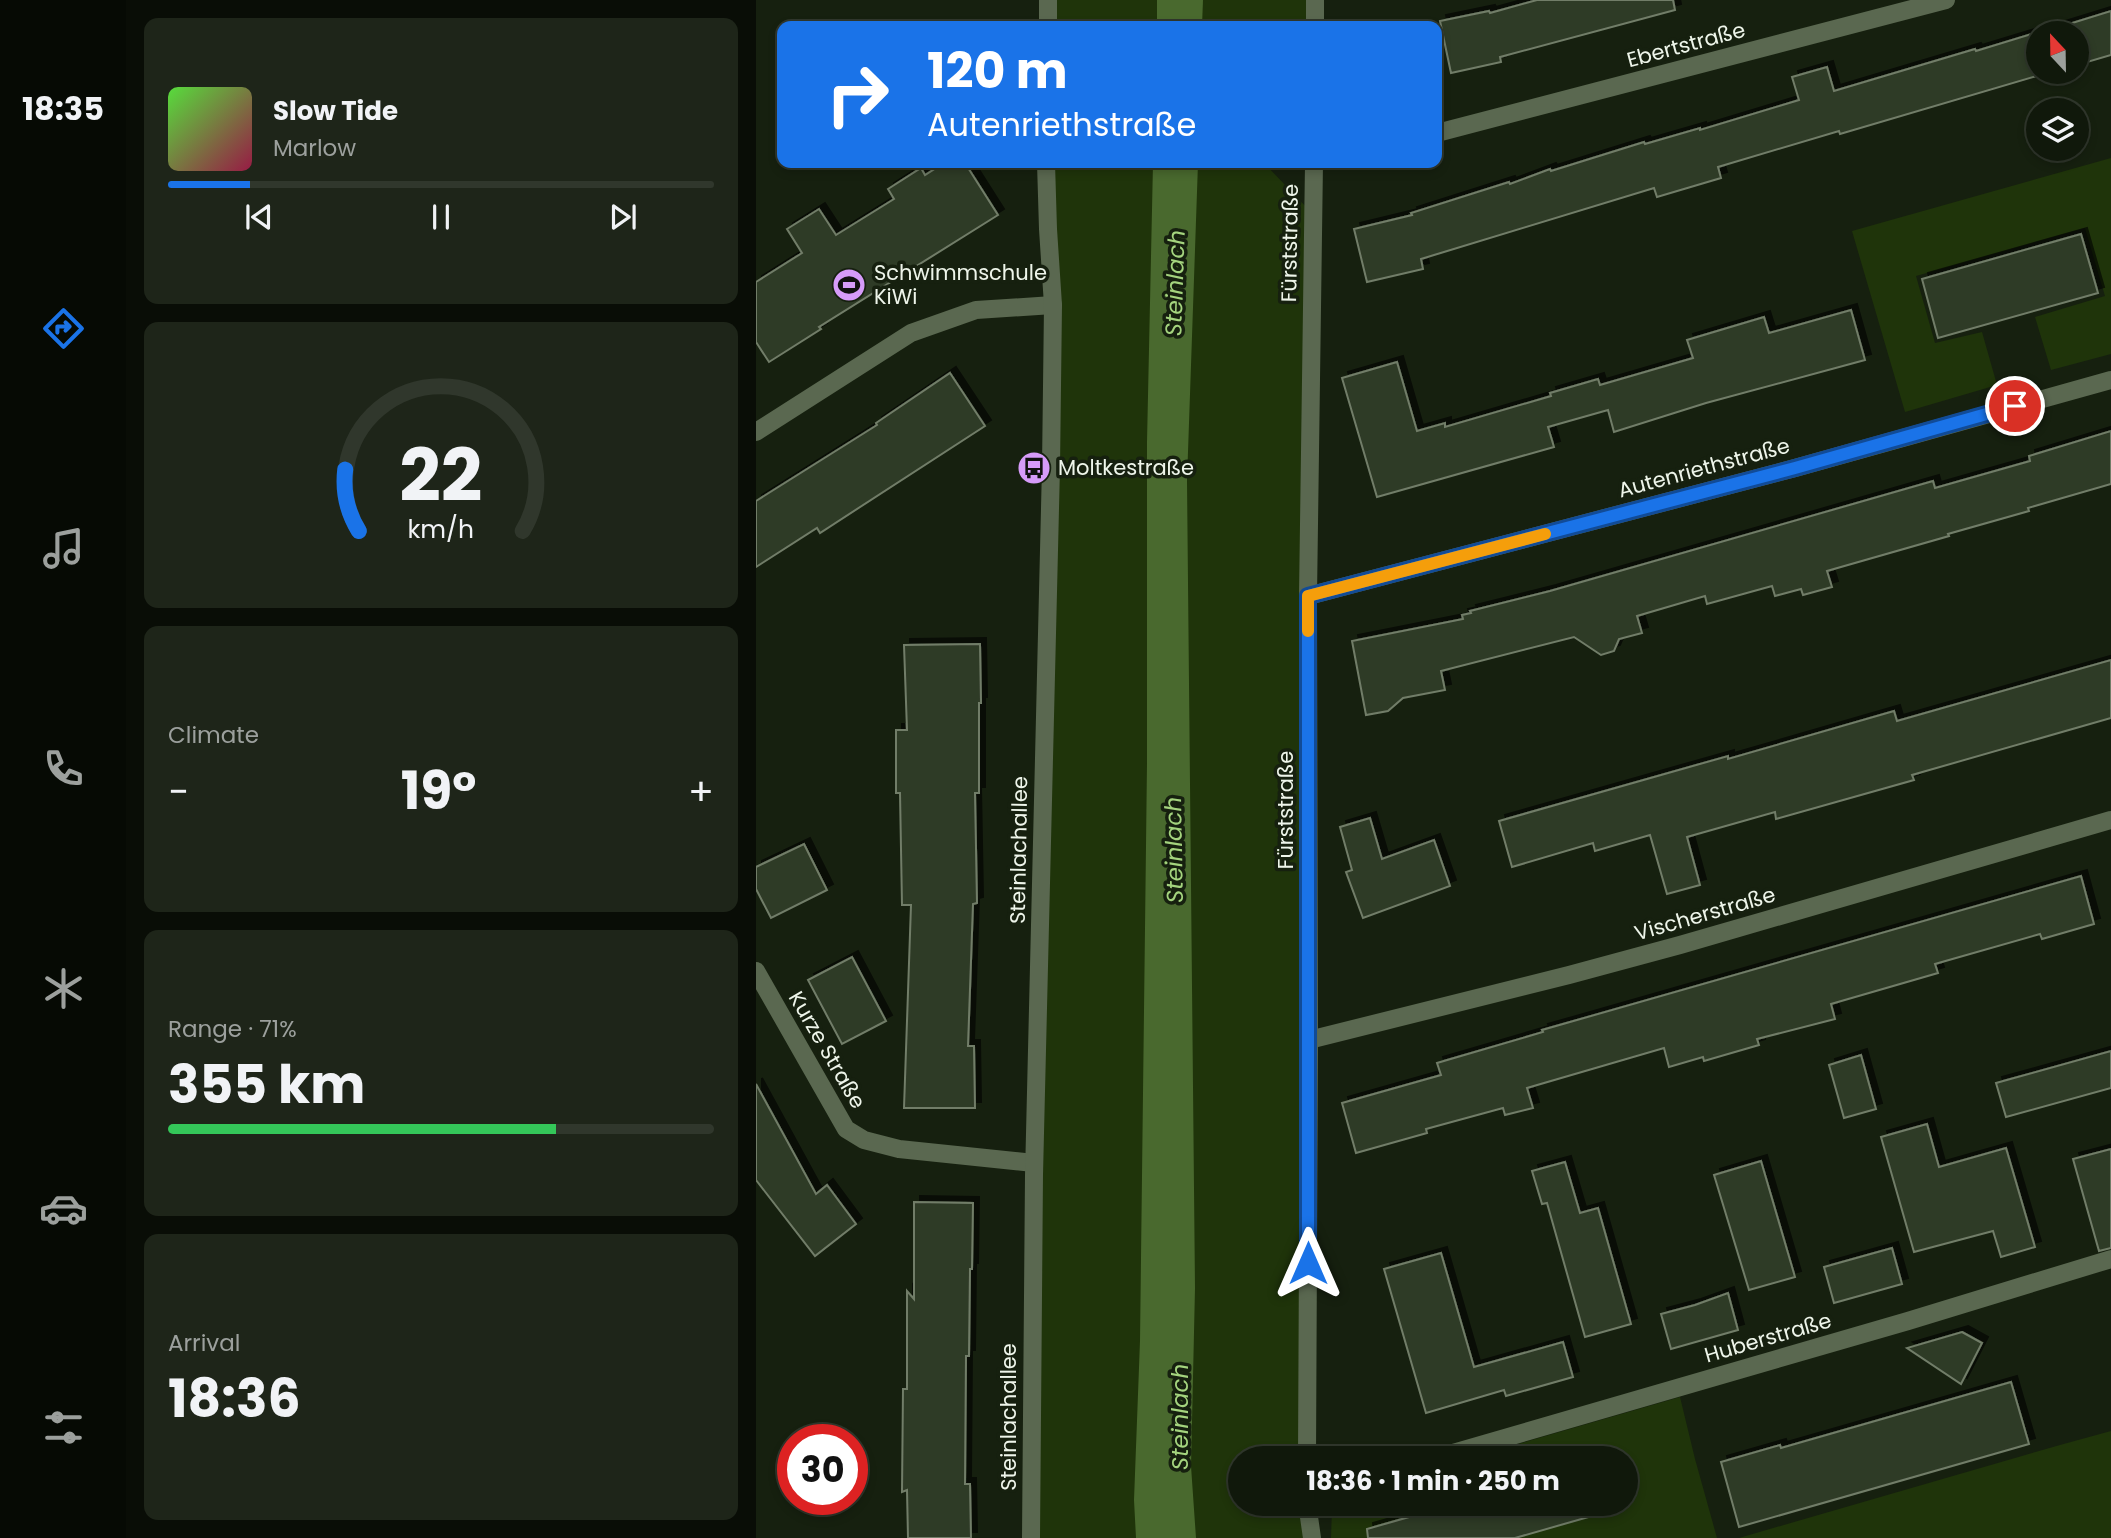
<!DOCTYPE html>
<html lang="en">
<head>
<meta charset="utf-8">
<style>
	body { margin:0; font-family:Poppins,sans-serif; background:#1e2519; color:#f1f3f6; height:100vh; display:flex; flex-direction:column; font-size:26px; white-space:nowrap }
	* { box-sizing:border-box; margin:0 }
	p { font-size:23px; color:#9ca09d }
	.icon { flex:none; width:38px; height:38px; fill:none; stroke:currentColor; stroke-width:2; stroke-linecap:round; stroke-linejoin:round }
	.map { position:relative; flex:1; overflow:hidden }
	.sheet { display:flex; flex-direction:column; gap:18px; padding:18px; background:#090d06; width:630px }
	.sheet>* { flex:none }
	.guide { position:absolute; left:21px; top:21px; width:665px; height:147px; border-radius:14px; box-shadow:0 4px 10px #0003,0 0 0 2px #30372c; background:#1a73e8; color:#fff; overflow:hidden }
	.needle { width:46px; rotate:338deg }
	.tools { position:absolute; left:1270px; top:21px; display:grid; gap:14px }
	.tools a { display:grid; place-items:center; width:63px; height:63px; border-radius:50%; background:#10180b; box-shadow:0 4px 10px #0003,0 0 0 2px #30372c; font-size:35px }
	.speed { position:absolute; left:21px; top:1424px; display:flex; gap:14px; font-size:35px; font-weight:700; text-align:center }
	.speed>* { display:grid; place-content:center; width:91px; height:91px; border-radius:50%; background:#10180b; box-shadow:0 4px 10px #0003,0 0 0 2px #30372c; line-height:1 }
	.speed .limit { border:10px solid #d22; background:#fff; color:#111 }
	.pin { position:absolute; display:grid; place-items:center; width:60px; height:60px; color:#fff; margin:-30px; border:4px solid #fff; border-radius:50%; box-shadow:0 2px 7px #0007 }
	.me { position:absolute; width:77px; margin:-38px; rotate:0deg; stroke-linejoin:round; filter:drop-shadow(0 0 5px #0008) }
	.turn { display:flex; align-items:center; gap:24px; height:147px; padding:0 35px; font-size:32px }
	.turn .icon { width:91px; height:91px; stroke-width:2.5 }
	.turn b { display:block; font-size:49px; line-height:60px }
	.big { font-size:52px; font-weight:700; line-height:1.1 }
	.sheet .card { flex:1; display:flex; flex-direction:column; justify-content:center; gap:10px; min-width:0; padding:0 24px; border-radius:14px; background:#1e2519 }
	.sheet .dial { align-items:center; gap:0 }
	.dial svg { height:182px; overflow:visible; fill:none; stroke:#30372c; stroke-width:7; stroke-linecap:round; text-anchor:middle }
	.dial text { fill:#f1f3f6; stroke:none }
	.song { display:flex; align-items:center; gap:21px }
	.cover { width:84px; height:84px; border-radius:10px; background:linear-gradient(135deg,hsl(110 70% 55%),hsl(340 70% 35%)) }
	.played { height:7px; border-radius:4px; background:linear-gradient(90deg,#1a73e8 15%,#30372c 15%) }
	.keys { display:flex; justify-content:space-around; direction:ltr }
	.heat { display:flex; justify-content:space-between; align-items:center; font-size:38px; direction:ltr }
	.charge { height:10px; border-radius:5px; background:linear-gradient(90deg,#34c759 71%,#30372c 0) }
	.trip { position:absolute; left:472px; top:1446px; width:410px; height:70px; border-radius:35px; background:#10180b; box-shadow:0 4px 10px #0003,0 0 0 2px #30372c; font-weight:700; line-height:70px; text-align:center }
	main { display:flex; flex:1; min-height:0 }
	.dock { display:flex; flex-direction:column; width:126px; justify-content:space-around; align-items:center; background:#060a04; color:#9ca09d }
	.dock .icon { width:49px; height:49px }
	.dock .active { color:#1a73e8 }
	.dock b { font-size:32px; color:#f1f3f6 }
	.map>svg:first-child { display:block }
	.green { fill:#1f340a }
	.water { fill:#49692e }
	.building { fill:#2f3a27; stroke:#717d68; stroke-width:2; filter:url(#shadow) }
	.lines { fill:none; stroke-linecap:round; stroke-linejoin:round }
	.minor { stroke:#5a6850; stroke-width:18 }
	.route-casing { stroke:#114b97; stroke-width:18 }
	.route { stroke:#1a73e8; stroke-width:12 }
	.slow { stroke:#f59e0b; stroke-width:12 }
	.labels { text-anchor:middle; stroke-width:7; stroke-linejoin:round; paint-order:stroke }
	.street-label { font-size:21px; fill:#eef5ea; stroke:#16200f }
	.poi-label { font-size:21px; fill:#eef5ea; stroke:#16200f; text-anchor:start }
	.water-label { font-size:23px; font-style:italic; fill:#a4d47e; stroke:#16200f }
</style>
</head>
<body>
<main>
<nav class="dock">
<b>18:35</b>
<svg class="icon active" aria-label="directions" viewBox="0 0 24 24"><path d="M12 3l9 9-9 9-9-9zM9 14v-3h6M13 9l2 2-2 2"/></svg>
<svg class="icon" aria-label="music" viewBox="0 0 24 24"><path d="M9 18V5l10-2v13"/><circle cx="6" cy="18" r="3"/><circle cx="16" cy="16" r="3"/></svg>
<svg class="icon" aria-label="phone" viewBox="0 0 24 24"><path d="M5 4h4l2 5-3 2q2 4 5 5l2-3 5 2v4C11 20 4 13 5 4z"/></svg>
<svg class="icon" aria-label="climate" viewBox="0 0 24 24"><path d="M12 3v18M4 7l16 10M4 17L20 7"/></svg>
<svg class="icon" aria-label="car" viewBox="0 0 24 24"><path d="M5 17H2v-5l4-1 3-4h7l3 4 3 1v5h-3M9 17h6M6 11h13"/><circle cx="7" cy="17" r="2"/><circle cx="17" cy="17" r="2"/></svg>
<svg class="icon" aria-label="filters" viewBox="0 0 24 24"><path d="M4 7h16M4 17h16"/><circle cx="9" cy="7" r="2"/><circle cx="15" cy="17" r="2"/></svg>
</nav>
<section class="sheet">
<div class="card">
<div class="song"><i class="cover"></i><div><b>Slow Tide</b><p>Marlow</p></div></div>
<div class="played"></div>
<div class="keys"><svg class="icon" aria-label="previous" viewBox="0 0 24 24"><path d="M18 5L8 12l10 7zM5 5v14"/></svg><svg class="icon" aria-label="pause" viewBox="0 0 24 24"><path d="M8 5v14M16 5v14"/></svg><svg class="icon" aria-label="next" viewBox="0 0 24 24"><path d="M6 5l10 7-10 7zM19 5v14"/></svg></div>
</div>
<div class="card dial"><svg viewBox="0 0 100 80">
<path d="M14 69A42 42 0 1 1 86 69"/>
<path d="M14 69A42 42 0 0 1 8 42" stroke="#1a73e8"/>
<text x="50" y="56" font-size="32" font-weight="700">22</text>
<text x="50" y="72" font-size="11">km/h</text>
</svg></div>
<div class="card"><p>Climate</p>
<div class="heat"><a>−</a><b class="big">19°</b><a>+</a></div>
</div>
<div class="card"><p>Range · 71%</p><b class="big">355 km</b><div class="charge"></div></div>
<div class="card"><p>Arrival</p><b class="big">18:36</b></div>
</section>
<div class="map">
<svg width="1355" height="1538" viewBox="0 0 1355 1538">
	<defs>
		<filter id="shadow"><feDropShadow dx="6" dy="-6" stdDeviation="0" flood-color="#0009"/></filter>
	</defs>
	<rect width="100%" height="100%" fill="#16200f"/>
	<g class="green">
		<rect x="292" y="0" width="267" height="26"/>
		<polygon points="1355,158 1355,354 1295,370 1279,317 1349,296 1329,228 1160,276 1179,343 1226,332 1241,385 1149,412 1096,231"/>
		<polygon points="291,163 511,163 511,166 556,213 551,1458 485,1458 485,1503 551,1503 556,1538 275,1538"/>
		<polygon points="924,1397 939,1459 961,1538 575,1538 576,1508 581,1503 870,1503 870,1458 714,1458"/>
		<polygon points="1355,1431 1355,1538 983,1538 1304,1445"/>
	</g>
	<g class="water">
		<polygon points="401,0 447,0 446,26 401,26"/>
		<polygon points="397,163 442,163 431,481 439,1288 435,1466 440,1538 380,1538 378,1500 384,1341 391,763 391,442"/>
	</g>
	<g class="building">
		<polygon points="781,0 917,0 919,10 744,57 745,62 695,73 684,21 733,11 734,13"/>
		<polygon points="1355,11 1355,55 1321,65 1321,33 1284,33"/>
		<polygon points="1279,33 1283,34 1283,72 1294,72 1084,134 1083,131 962,167 965,178 901,197 898,188 665,259 667,269 611,282 598,229 656,215 655,213 753,182 754,184 794,169 795,171 888,142 889,144 944,128 944,130 1043,100 1036,77 1071,67 1078,91 1219,49 1220,51"/>
		<polygon points="188,163 209,163 242,215 63,327 65,329 13,362 0,342 0,282 46,253 31,229 63,209 80,235 138,199 132,189 165,168 169,175"/>
		<polygon points="1325,234 1342,293 1182,338 1166,279"/>
		<polygon points="1095,310 1109,360 950,403 858,432 852,410 792,427 798,447 621,497 586,378 641,362 661,431 689,423 689,427 795,396 794,393 842,379 844,385 937,358 931,340 1008,317 1013,333"/>
		<polygon points="194,373 229,426 64,533 61,528 0,567 0,501 121,425 120,423"/>
		<polygon points="1355,431 1355,484 1272,508 1273,511 1192,534 1193,536 1071,571 1076,587 1047,595 1045,589 1019,596 1016,586 951,604 949,596 881,616 886,633 863,639 858,651 845,655 818,637 685,671 689,690 647,698 632,711 610,715 596,641 707,619 706,615 715,613 714,611 794,591 1177,481 1179,488 1274,461 1273,456"/>
		<polygon points="224,644 225,703 223,703 223,793 219,793 221,903 217,904 212,1046 218,1046 219,1108 148,1108 155,905 146,905 144,793 140,793 140,730 151,730 148,645"/>
		<polygon points="1355,660 1355,718 1156,775 1158,780 1020,819 1019,812 931,837 944,885 911,894 894,835 839,851 837,843 756,867 743,821 972,756 972,759 1138,711 1141,721"/>
		<polygon points="614,818 626,859 678,840 694,886 607,918 590,872 596,870 584,827"/>
		<polygon points="48,844 71,890 15,918 0,889 0,867"/>
		<polygon points="1325,876 1338,924 1286,939 1284,934 1179,964 1182,973 1075,1004 1079,1019 1001,1039 1003,1045 948,1061 947,1057 913,1067 908,1048 771,1088 777,1108 749,1115 747,1108 670,1129 671,1133 600,1153 586,1103 685,1075 681,1063 787,1032 786,1030"/>
		<polygon points="96,957 130,1021 86,1044 52,980"/>
		<polygon points="1355,1051 1355,1088 1250,1117 1240,1083"/>
		<polygon points="1105,1055 1120,1109 1088,1118 1073,1065"/>
		<polygon points="0,1084 60,1194 71,1185 100,1224 59,1256 0,1180"/>
		<polygon points="1171,1124 1183,1167 1250,1148 1279,1247 1245,1257 1237,1231 1158,1252 1125,1137"/>
		<polygon points="1355,1149 1355,1248 1343,1251 1317,1159"/>
		<polygon points="1005,1161 1039,1277 993,1290 958,1175"/>
		<polygon points="809,1162 824,1213 842,1208 875,1324 829,1337 791,1203 786,1204 776,1171"/>
		<polygon points="158,1202 217,1203 216,1269 214,1269 213,1356 210,1356 209,1484 214,1484 215,1538 152,1538 151,1490 146,1492 147,1389 151,1389 151,1291 158,1299"/>
		<polygon points="1136,1248 1146,1284 1078,1303 1068,1267"/>
		<polygon points="685,1253 718,1367 807,1342 817,1377 750,1396 748,1390 670,1413 628,1269"/>
		<polygon points="972,1293 982,1330 915,1349 905,1314 939,1305"/>
		<polygon points="1206,1332 1226,1343 1205,1384 1151,1348"/>
		<polygon points="1255,1382 1273,1444 983,1527 965,1462 1024,1445 1025,1448"/>
		<polygon points="692,1503 849,1503 850,1512 759,1538 612,1538 611,1529 674,1511 673,1509"/>
	</g>
	<g class="lines">
		<g class="minor">
			<polyline points="292,26 292,0"/>
			<polyline points="559,26 559,0"/>
			<polyline points="681,133 1190,0"/>
			<polyline points="0,432 155,333 220,310 297,305"/>
			<polyline points="552,596 1039,468 1355,380"/>
			<polyline points="0,971 90,1129 108,1140 143,1149 278,1163"/>
			<polyline points="553,1040 813,975 924,945 1355,820"/>
			<polyline points="551,1458 553,1040 552,596 558,163"/>
			<polyline points="680,1458 1152,1321 1355,1259"/>
			<polyline points="551,1503 556,1538"/>
			<polyline points="275,1538 278,1175 295,467 297,305 292,229 290,163"/>
		</g>
	</g>
	<g class="lines">
		<defs>
			<polyline id="route" points="552,1263 552,596 1039,468 1259,406"/>
		</defs>
		<use href="#route" class="route-casing"/>
		<use href="#route" class="route"/>
		<polyline class="slow" points="552,631 552,596 789,534"/>
	</g>
	<defs>
		<symbol id="stadium-disc" viewBox="-11 -11 22 22"><circle r="9.5" fill="#d69bf9" stroke="#16200f"/><path d="M0-5a6.5 5 0 1 0 0 10a6.5 5 0 1 0 0-10ZM-3.5-1.8h7v3.6h-7Z" fill="#111"/></symbol>
		<symbol id="bus-disc" viewBox="-11 -11 22 22"><circle r="9.5" fill="#d69bf9" stroke="#16200f"/><path d="M-5-6H5V4H4V6H2V4H-2V6H-4V4H-5ZM-3.5-4V0h7V-4ZM-3.5 1.2v1.5H-2V1.2ZM2 1.2v1.5H3.5V1.2Z" fill="#111"/></symbol>
	</defs>
	<g fill-rule="evenodd">
		<use href="#stadium-disc" x="74" y="266" width="38" height="38"/>
		<use href="#bus-disc" x="259" y="449" width="38" height="38"/>
	</g>
	<g class="labels">
		<g class="street-label">
			<text transform="translate(930 45) rotate(-15)" y="7">Ebertstraße</text>
			<text transform="translate(534 243) rotate(-89)" y="7">Fürststraße</text>
			<text transform="translate(948 468) rotate(-15)" y="7">Autenriethstraße</text>
			<text transform="translate(530 810) rotate(-90)" y="7">Fürststraße</text>
			<text transform="translate(263 850) rotate(-89)" y="7">Steinlachallee</text>
			<text transform="translate(949 914) rotate(-16)" y="7">Vischerstraße</text>
			<text transform="translate(71 1050) rotate(60)" y="7">Kurze Straße</text>
			<text transform="translate(1012 1338) rotate(-16)" y="7">Huberstraße</text>
			<text transform="translate(253 1417) rotate(-90)" y="7">Steinlachallee</text>
		</g>
		<g class="poi-label">
			<text x="118" y="280">Schwimmschule<tspan x="118" dy="24">KiWi</tspan></text>
			<text x="302" y="475">Moltkestraße</text>
		</g>
		<g class="water-label">
			<text transform="translate(419 283) rotate(-88)" y="8">Steinlach</text>
			<text transform="translate(418 850) rotate(-91)" y="8">Steinlach</text>
			<text transform="translate(424 1417) rotate(-90)" y="8">Steinlach</text>
		</g>
	</g>
</svg>
<div class="tools">
<a><svg class="needle" viewBox="-14 -14 28 28"><path d="M0-13l5 13h-10z" fill="#e53935"/><path d="M0 13l5-13h-10z" fill="#9ca09d"/></svg></a>
<a><svg class="icon" aria-label="layers" viewBox="0 0 24 24"><path d="M12 4l9 5-9 5-9-5zM3 14l9 5 9-5"/></svg></a>
</div>
<div class="speed"><div class="limit">30</div></div>
<div class="pin" style="left:1259px;top:406px;background:#d93025"><svg class="icon" aria-label="arrive" viewBox="0 0 24 24"><path d="M6 21V4h12l-3 4 3 4H6"/></svg></div>
<svg class="me" style="left:552px;top:1263px" viewBox="-20 -20 40 40"><path d="M0-17L14 15 0 8-14 15z" fill="#1a73e8" stroke="#fff" stroke-width="4"/></svg>
<div class="trip">18:36 · 1 min · 250 m</div>
<div class="guide">
<div class="turn"><svg class="icon" aria-label="right" viewBox="0 0 24 24"><path d="M7 20v-9h11M14 6l5 5-5 5"/></svg><div><b>120 m</b>Autenriethstraße</div></div>
</div>
</div>
</main>
</body>
</html>
